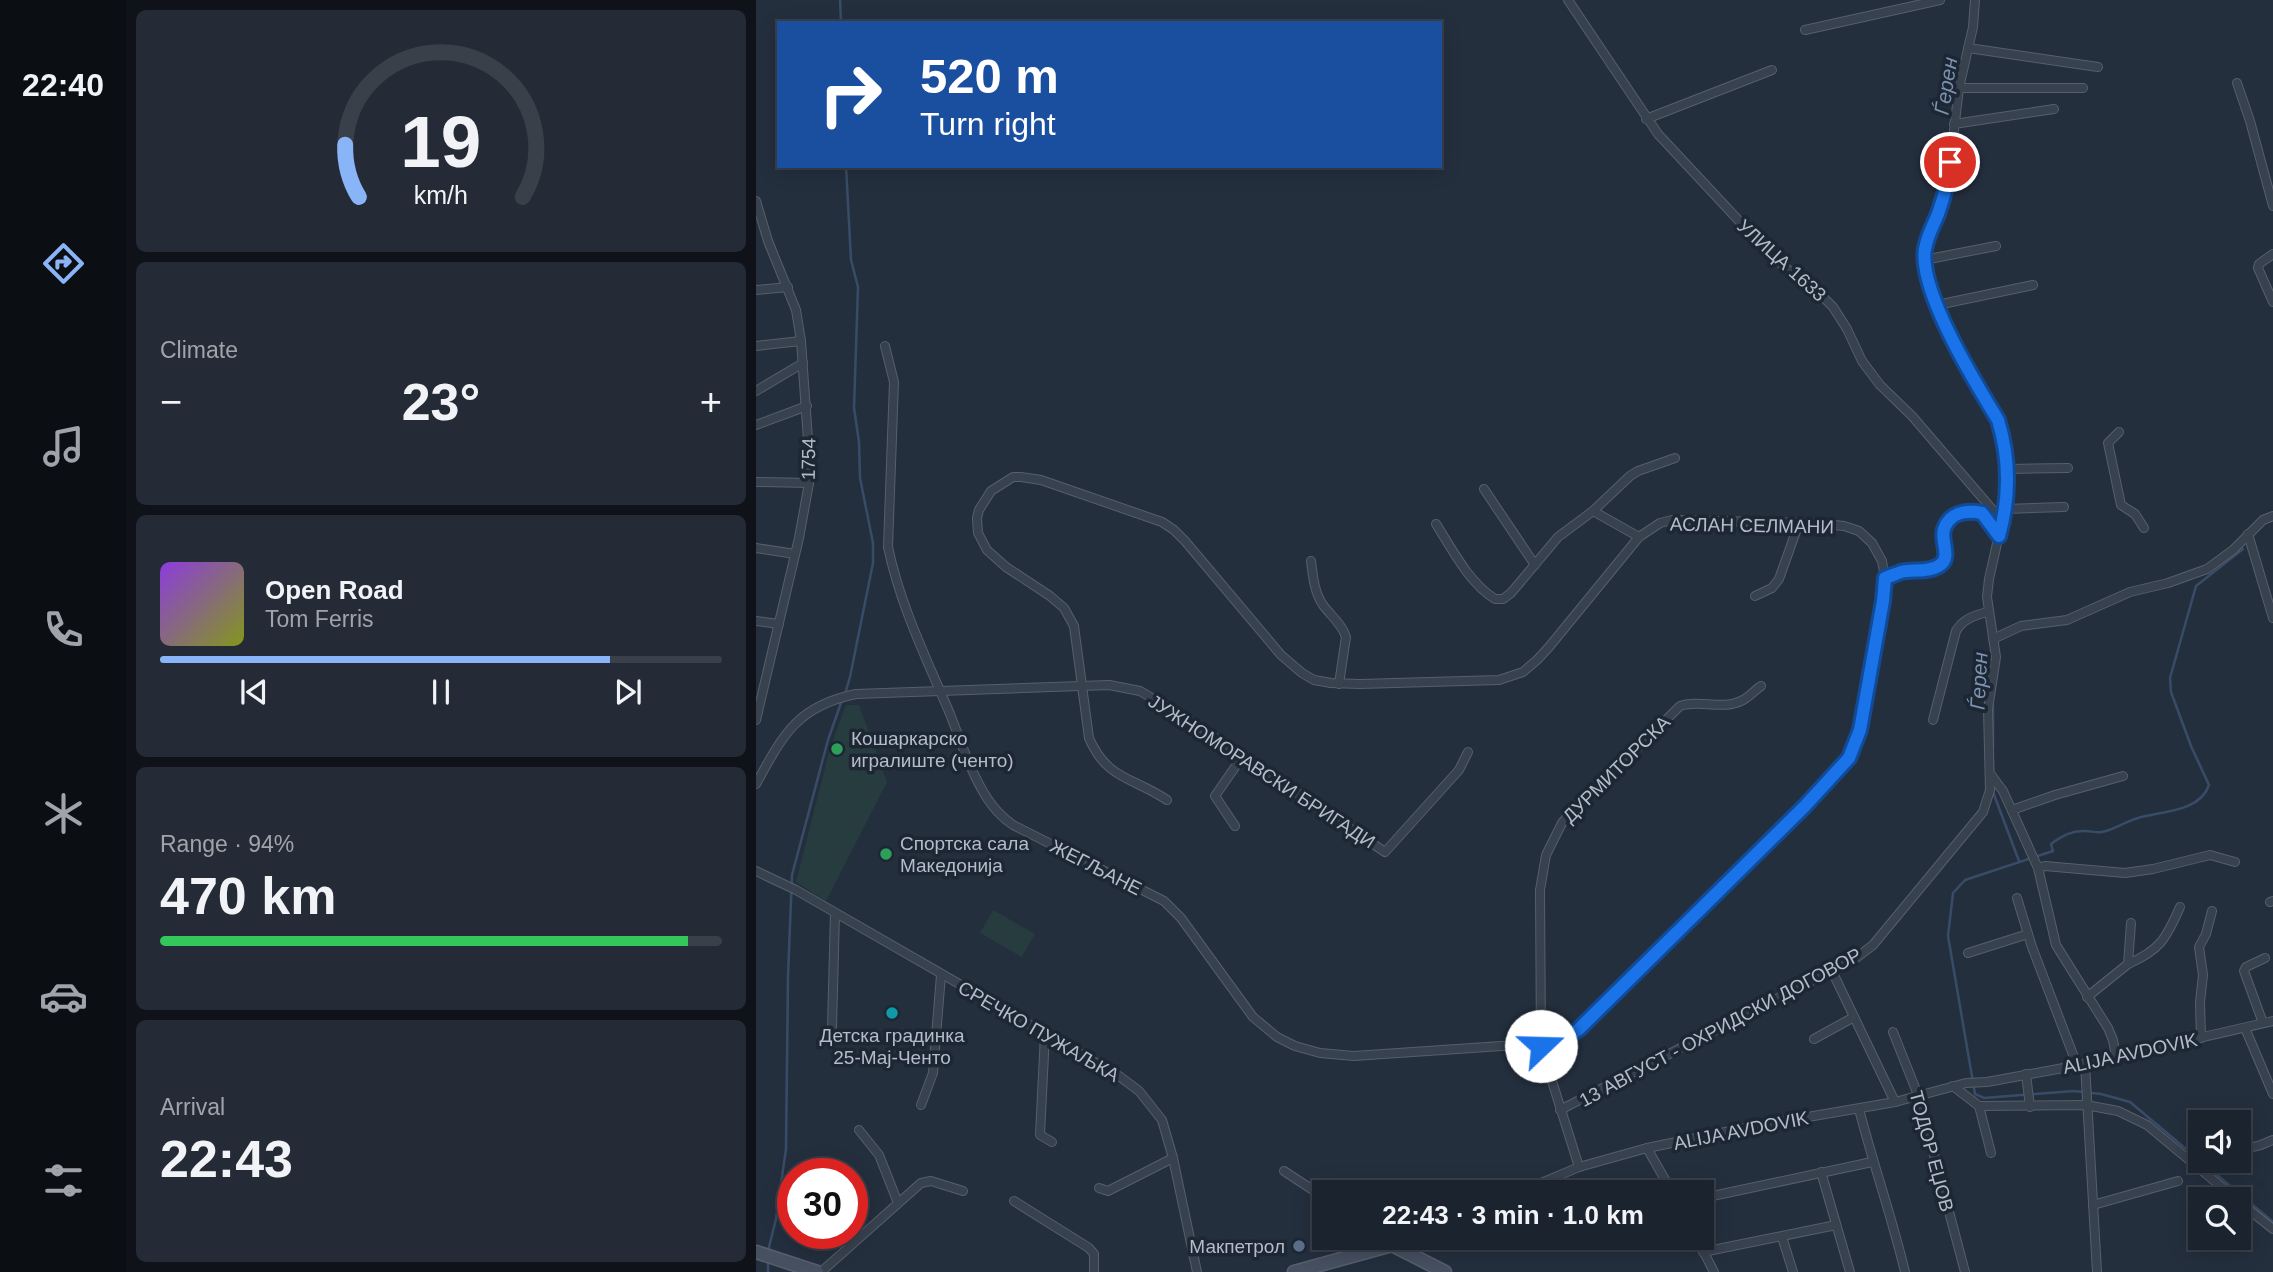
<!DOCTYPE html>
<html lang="en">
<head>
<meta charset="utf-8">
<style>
	body { margin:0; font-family:Arial,sans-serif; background:#242b36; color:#f1f3f6; height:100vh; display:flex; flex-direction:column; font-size:26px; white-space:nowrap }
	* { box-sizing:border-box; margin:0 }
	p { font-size:23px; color:#a0a4aa }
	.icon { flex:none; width:38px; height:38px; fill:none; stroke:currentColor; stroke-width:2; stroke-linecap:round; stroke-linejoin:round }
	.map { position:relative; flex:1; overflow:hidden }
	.details { display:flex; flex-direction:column; gap:10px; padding:10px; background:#0f1319; width:630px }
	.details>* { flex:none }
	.top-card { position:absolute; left:21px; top:21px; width:665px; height:147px; border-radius:0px; box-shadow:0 4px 18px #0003,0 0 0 2px #39404a; background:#1a4fa0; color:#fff; overflow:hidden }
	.buttons { position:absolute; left:1432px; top:1110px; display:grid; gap:14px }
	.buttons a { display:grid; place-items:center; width:63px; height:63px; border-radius:0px; background:#1b232e; box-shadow:0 4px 18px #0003,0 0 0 2px #39404a; font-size:35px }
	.speed { position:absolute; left:21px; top:1158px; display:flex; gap:14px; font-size:35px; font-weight:700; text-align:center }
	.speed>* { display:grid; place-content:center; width:91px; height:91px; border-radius:50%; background:#1b232e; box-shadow:0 4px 18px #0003,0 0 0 2px #39404a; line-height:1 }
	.speed .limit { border:10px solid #d22; background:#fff; color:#111 }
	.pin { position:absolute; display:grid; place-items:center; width:60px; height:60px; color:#fff; margin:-30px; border:4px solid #fff; border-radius:50%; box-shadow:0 2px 7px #0007 }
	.me { position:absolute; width:77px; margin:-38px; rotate:69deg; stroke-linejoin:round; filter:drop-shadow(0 0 5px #0008) }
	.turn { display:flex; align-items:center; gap:24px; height:147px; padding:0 28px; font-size:32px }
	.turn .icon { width:91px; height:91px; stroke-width:2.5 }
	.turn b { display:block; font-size:49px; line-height:60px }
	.big { font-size:52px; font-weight:600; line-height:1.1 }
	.details .card { flex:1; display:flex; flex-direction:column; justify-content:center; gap:10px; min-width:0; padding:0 24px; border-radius:10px; background:#242b36 }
	.details .dial { align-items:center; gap:0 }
	.dial svg { height:182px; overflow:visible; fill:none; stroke:#39404a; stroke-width:7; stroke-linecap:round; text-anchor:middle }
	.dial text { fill:#f1f3f6; stroke:none }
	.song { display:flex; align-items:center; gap:21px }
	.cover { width:84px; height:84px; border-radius:10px; background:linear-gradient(135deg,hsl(270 70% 55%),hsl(70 70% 35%)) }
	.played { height:7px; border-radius:4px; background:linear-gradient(90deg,#8ab4f8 80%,#39404a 80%) }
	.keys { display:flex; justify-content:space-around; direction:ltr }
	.heat { display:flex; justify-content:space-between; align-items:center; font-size:38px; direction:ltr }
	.charge { height:10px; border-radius:5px; background:linear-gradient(90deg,#34c759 94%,#39404a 0) }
	.trip { position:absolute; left:556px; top:1180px; width:402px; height:70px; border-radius:0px; background:#1b232e; box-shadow:0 4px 18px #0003,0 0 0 2px #39404a; font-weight:600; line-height:70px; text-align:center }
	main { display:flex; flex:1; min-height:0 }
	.menu { display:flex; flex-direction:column; width:126px; justify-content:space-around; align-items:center; background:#0b0e12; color:#a0a4aa }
	.menu .icon { width:49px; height:49px }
	.menu .on { color:#8ab4f8 }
	.menu b { font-size:32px; color:#f1f3f6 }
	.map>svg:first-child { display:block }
	.green { fill:#263c3f }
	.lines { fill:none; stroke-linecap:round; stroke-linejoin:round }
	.stream { stroke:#394c67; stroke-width:2.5 }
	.minor-casing { stroke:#565f6c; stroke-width:10 }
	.secondary-casing { stroke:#565f6c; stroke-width:15 }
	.minor { stroke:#38414e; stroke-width:8 }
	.secondary { stroke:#465061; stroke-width:12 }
	.route-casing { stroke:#114b97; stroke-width:18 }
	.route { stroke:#1a73e8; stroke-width:12 }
	.leisure-dot { fill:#2e9e5b; stroke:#1d2633; stroke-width:2.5 }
	.culture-dot { fill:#0f9aa8; stroke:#1d2633; stroke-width:2.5 }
	.service-dot { fill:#5c6f8a; stroke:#1d2633; stroke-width:2.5 }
	.labels { text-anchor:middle; stroke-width:7; stroke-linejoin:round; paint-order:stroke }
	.street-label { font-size:19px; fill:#b4bcc9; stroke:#1d2633 }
	.poi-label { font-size:19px; fill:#b4bcc9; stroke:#1d2633; text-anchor:start }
	.water-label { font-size:21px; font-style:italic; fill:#7c92b1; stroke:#1d2633 }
</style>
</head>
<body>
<main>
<nav class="menu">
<b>22:40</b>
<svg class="icon on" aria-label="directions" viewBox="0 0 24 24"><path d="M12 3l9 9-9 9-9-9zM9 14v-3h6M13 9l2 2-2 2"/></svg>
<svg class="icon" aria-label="music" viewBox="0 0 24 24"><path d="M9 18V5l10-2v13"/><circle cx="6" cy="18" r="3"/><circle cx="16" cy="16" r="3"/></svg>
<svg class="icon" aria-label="phone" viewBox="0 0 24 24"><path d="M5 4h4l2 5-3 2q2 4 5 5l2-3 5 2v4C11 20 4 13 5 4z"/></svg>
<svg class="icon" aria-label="climate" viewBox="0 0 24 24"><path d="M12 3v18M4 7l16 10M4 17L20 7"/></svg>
<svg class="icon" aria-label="car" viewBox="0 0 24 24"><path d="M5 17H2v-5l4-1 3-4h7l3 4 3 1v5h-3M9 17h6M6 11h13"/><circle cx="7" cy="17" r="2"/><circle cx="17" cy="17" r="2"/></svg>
<svg class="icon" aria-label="filters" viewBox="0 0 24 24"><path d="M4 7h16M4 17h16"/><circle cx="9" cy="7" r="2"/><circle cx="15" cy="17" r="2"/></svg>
</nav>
<section class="details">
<div class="card dial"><svg viewBox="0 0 100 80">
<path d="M14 69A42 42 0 1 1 86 69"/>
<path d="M14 69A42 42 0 0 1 8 46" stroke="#8ab4f8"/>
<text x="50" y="56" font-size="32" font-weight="700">19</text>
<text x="50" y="72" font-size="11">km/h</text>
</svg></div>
<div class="card"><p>Climate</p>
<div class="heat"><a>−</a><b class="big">23°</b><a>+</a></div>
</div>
<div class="card">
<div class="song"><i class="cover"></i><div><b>Open Road</b><p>Tom Ferris</p></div></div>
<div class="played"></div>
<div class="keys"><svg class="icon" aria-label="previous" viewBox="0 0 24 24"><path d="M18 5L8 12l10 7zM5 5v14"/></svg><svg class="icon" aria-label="pause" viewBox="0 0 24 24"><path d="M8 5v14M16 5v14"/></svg><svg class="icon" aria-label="next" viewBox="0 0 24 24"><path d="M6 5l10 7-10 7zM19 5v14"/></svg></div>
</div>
<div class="card"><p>Range · 94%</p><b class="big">470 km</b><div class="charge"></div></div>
<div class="card"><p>Arrival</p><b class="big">22:43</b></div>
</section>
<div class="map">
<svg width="1517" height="1272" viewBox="0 0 1517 1272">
	<rect width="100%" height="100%" fill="#242f3e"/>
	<g class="green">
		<polygon points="90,705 103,705 131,782 70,901 40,882 74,748"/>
		<polygon points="237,910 279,934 266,957 224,933"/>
	</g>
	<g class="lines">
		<g class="stream">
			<polyline points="84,0 85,23"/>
			<polyline points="1178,229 1185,218 1190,196"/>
			<path d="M1487 549 1440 586 1414 678 1415 692 1435 746 1453 785C1444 812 1406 811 1382 818 1370 821 1359 830 1346 832 1341 833 1335 831 1330 831 1316 830 1306 836 1295 844L1297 851 1209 880 1197 893 1192 936 1219 1094 1228 1098 1318 1091 1345 1094 1374 1102 1517 1222"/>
			<polyline points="89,694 94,677 117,563 117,543 104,478 103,442 98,408 102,287 95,260 90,166"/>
			<polyline points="1237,705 1237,748"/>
			<polyline points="1237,792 1263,861"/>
			<polyline points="12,1251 20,1219 30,1149 32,976 36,875 72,740 86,700"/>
			<polyline points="12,1272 12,1261"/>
		</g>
		<defs>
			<g id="minor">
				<polyline points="812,0 902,134 1013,253 1031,269 1054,284 1077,307 1091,329 1106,361 1124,385 1156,416 1247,522"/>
				<polyline points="1049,30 1184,0"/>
				<polyline points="1212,48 1342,67"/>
				<polyline points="1481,83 1494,121 1517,206"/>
				<polyline points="1203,88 1327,88"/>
				<polyline points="890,119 1016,70"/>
				<polyline points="1198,124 1298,109"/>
				<polyline points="0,201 12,241 40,310 45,341 53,454 53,483 43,538 0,720"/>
				<polyline points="1517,254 1503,264 1502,268 1517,302"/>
				<polyline points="1168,260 1240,246"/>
				<polyline points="0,290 32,287"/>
				<polyline points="1181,305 1277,285"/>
				<polyline points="0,346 45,341"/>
				<path d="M129 346 138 382 132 547C144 605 171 660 194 714 205 742 215 773 231 798 238 809 247 818 257 825L408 901 425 918 497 1017 521 1037 539 1046 564 1053 598 1056 745 1046H785L808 1039 823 1029 1081 774 1093 758 1104 730 1127 601 1129 578 1126 561 1116 543 1103 531 1088 526 1059 523 916 520 904 523 883 537 793 647 781 660 767 672 743 680 604 684 575 683 558 680 546 673 525 655 429 541 418 530 406 522 285 480 265 477H257L235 491 223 510 221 518 222 533 231 550 250 567 294 596 308 608 318 626 333 738C351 780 377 777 411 800"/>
				<polyline points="0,391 47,363"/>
				<polyline points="0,425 51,406"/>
				<polyline points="1363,432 1352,443 1365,505 1379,514 1388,528"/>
				<polyline points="1251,469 1312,468"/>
				<polyline points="0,482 53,483"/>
				<polyline points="728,489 779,565"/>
				<polyline points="1249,509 1308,507"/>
				<polyline points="837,511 883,537"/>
				<path d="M680 524C696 549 713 583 739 599H747L755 593 802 537 837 511 874 476 882 471 919 458"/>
				<polyline points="1492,534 1517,618"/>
				<polyline points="0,548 39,554"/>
				<path d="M555 561C557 576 558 592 567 605 575 616 586 624 590 637L583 684"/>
				<path d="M1129 578C1134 576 1140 574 1145 572 1157 569 1173 573 1184 565 1196 557 1184 541 1188 529 1194 512 1211 510 1226 513L1243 536"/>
				<polyline points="999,596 1016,588 1023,579 1043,523"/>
				<polyline points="0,621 23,624"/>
				<polyline points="1237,639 1265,626 1311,620 1374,592 1412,583 1451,569 1477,550 1507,520 1517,516"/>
				<path d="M1177 720 1200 631C1207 619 1219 615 1232 612"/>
				<polyline points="1235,775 1247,791 1282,868 1300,945 1352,1028 1357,1040 1360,1056"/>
				<path d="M0 784C27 735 41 706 100 694L353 685 384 691 430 718 629 852 703 770 712 752"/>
				<polyline points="1256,810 1299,795 1367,776"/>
				<polyline points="479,826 459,796 486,757"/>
				<polyline points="1282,868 1289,866 1369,873 1397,869 1454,855 1479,862"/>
				<polyline points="0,871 40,890 363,1076 383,1091 406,1120 417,1158 441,1272"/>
				<polyline points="1261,898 1276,947 1321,1065"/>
				<polyline points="1514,902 1517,901"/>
				<polyline points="1212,953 1272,934"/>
				<path d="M1372 964C1404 950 1410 939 1424 907"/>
				<polyline points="1076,971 1139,1102"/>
				<polyline points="1331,997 1372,964 1375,923"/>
				<polyline points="1507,1023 1488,971 1490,967 1509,958"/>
				<polyline points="76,1027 79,913"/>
				<polyline points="1489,1028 1517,1094"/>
				<polyline points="1137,1032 1162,1095 1209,1272"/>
				<polyline points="289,1034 284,1135 296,1142"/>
				<polyline points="1445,1038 1444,1002 1447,975 1443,947 1450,934 1456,911"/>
				<polyline points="1058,1039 1098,1017"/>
				<polyline points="1329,1064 1341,1272"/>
				<polyline points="1270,1074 1274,1107"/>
				<polyline points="1197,1086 1223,1106 1330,1105 1362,1111 1391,1125 1480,1199"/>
				<polyline points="165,1105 177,1073 185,975"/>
				<polyline points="1223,1106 1235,1153"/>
				<path d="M1103 1109C1117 1164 1136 1217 1149 1272"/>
				<polyline points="804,1110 1100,958 1117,945 1227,812 1234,790 1232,709 1240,657 1231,597 1233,579 1251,499 1249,445 1242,420 1210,364 1178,299 1168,260 1173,233 1192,181 1203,88 1217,27 1219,0"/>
				<polyline points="103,1130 123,1155 142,1203"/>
				<path d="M1482 1137C1494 1153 1501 1146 1517 1140"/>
				<polyline points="891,1148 916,1192"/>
				<path d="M823 1167 785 1046 784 890 790 855 806 823 820 806 857 772 924 706C943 699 967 711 987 700 993 697 999 690 1005 686"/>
				<polyline points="528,1171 569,1198"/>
				<polyline points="1065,1172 1094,1272"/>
				<polyline points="343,1188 352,1191 417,1158"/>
				<polyline points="764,1192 823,1167 891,1148 994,1127 1139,1102 1210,1083 1231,1082 1329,1064 1517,1021"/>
				<polyline points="947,1198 1116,1162"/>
				<polyline points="258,1201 333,1248 338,1254 338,1272"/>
				<polyline points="1482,1201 1517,1229"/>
				<polyline points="1337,1205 1422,1181"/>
				<polyline points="628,1237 636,1245 655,1237"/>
				<polyline points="940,1237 958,1272"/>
				<polyline points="1026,1237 1037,1272"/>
				<polyline points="947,1252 1080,1225"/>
				<polyline points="65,1272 165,1183 175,1181 207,1191"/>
			</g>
			<g id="secondary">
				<polyline points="0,1252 61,1272"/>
				<polyline points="538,1272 636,1245 689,1272"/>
			</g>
		</defs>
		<use href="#minor" class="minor-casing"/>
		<use href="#secondary" class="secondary-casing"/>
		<use href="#minor" class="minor"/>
		<use href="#secondary" class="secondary"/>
	</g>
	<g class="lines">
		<defs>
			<path id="route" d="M785 1046 808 1040 823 1029 1048 807 1093 758 1104 730 1127 601 1129 578C1134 576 1140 574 1145 572 1157 569 1173 573 1184 565 1196 557 1184 541 1188 529 1194 512 1211 510 1226 513L1243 536C1254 497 1254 459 1242 420 1220 384 1162 290 1169 249 1171 236 1177 226 1182 214 1188 197 1193 180 1194 162"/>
		</defs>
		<use href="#route" class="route-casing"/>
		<use href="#route" class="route"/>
	</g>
	<g class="leisure-dot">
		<circle cx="81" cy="749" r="7"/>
		<circle cx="130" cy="854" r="7"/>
	</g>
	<circle class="culture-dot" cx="136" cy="1013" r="7"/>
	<circle class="service-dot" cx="543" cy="1246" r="7"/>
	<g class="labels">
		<g class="street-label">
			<text transform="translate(1026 260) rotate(42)" y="7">УЛИЦА 1633</text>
			<text transform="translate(52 459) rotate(-89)" y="7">1754</text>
			<text transform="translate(996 525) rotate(1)" y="7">АСЛАН СЕЛМАНИ</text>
			<text transform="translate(860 769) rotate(-45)" y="7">ДУРМИТОРСКА</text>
			<text transform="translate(506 771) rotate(33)" y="7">ЈУЖНОМОРАВСКИ БРИГАДИ</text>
			<text transform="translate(340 867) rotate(27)" y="7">ЖЕГЉАНЕ</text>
			<text transform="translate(964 1027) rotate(-28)" y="7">13 АВГУСТ - ОХРИДСКИ ДОГОВОР</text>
			<text transform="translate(283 1031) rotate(30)" y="7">СРЕЧКО ПУЖАЉКА</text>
			<text transform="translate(1374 1053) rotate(-12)" y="7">ALIJA AVDOVIK</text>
			<text transform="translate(985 1130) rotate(-11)" y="7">ALIJA AVDOVIK</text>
			<text transform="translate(1176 1151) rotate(75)" y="7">ТОДОР ЕЏОВ</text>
		</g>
		<g class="poi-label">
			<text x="95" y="745">Кошаркарско<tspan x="95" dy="22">игралиште (ченто)</tspan></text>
			<text x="144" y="850">Спортска сала<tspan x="144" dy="22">Македонија</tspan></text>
			<text x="136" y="1042" text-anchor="middle">Детска градинка<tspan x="136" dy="22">25-Мај-Ченто</tspan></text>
			<text x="529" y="1253" text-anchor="end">Макпетрол</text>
		</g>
		<g class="water-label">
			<text transform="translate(1190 86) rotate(-81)" y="7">Ѓерен</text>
			<text transform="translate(1223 681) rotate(-87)" y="7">Ѓерен</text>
		</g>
	</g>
</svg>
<div class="buttons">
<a><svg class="icon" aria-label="sound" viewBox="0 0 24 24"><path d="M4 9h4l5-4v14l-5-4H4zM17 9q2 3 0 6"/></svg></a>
<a><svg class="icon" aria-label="search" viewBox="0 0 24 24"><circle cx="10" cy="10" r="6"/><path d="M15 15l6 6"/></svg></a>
</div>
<div class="speed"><div class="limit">30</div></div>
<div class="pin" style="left:1194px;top:162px;background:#d93025"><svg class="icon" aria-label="arrive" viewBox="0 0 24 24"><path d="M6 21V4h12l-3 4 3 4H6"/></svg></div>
<svg class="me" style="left:785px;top:1046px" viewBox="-20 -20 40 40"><circle r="19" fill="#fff"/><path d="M0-13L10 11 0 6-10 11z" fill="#1a73e8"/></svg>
<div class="trip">22:43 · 3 min · 1.0 km</div>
<div class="top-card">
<div class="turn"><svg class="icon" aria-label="right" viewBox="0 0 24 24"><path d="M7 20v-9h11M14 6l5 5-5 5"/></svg><div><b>520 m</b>Turn right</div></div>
</div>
</div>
</main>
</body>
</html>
